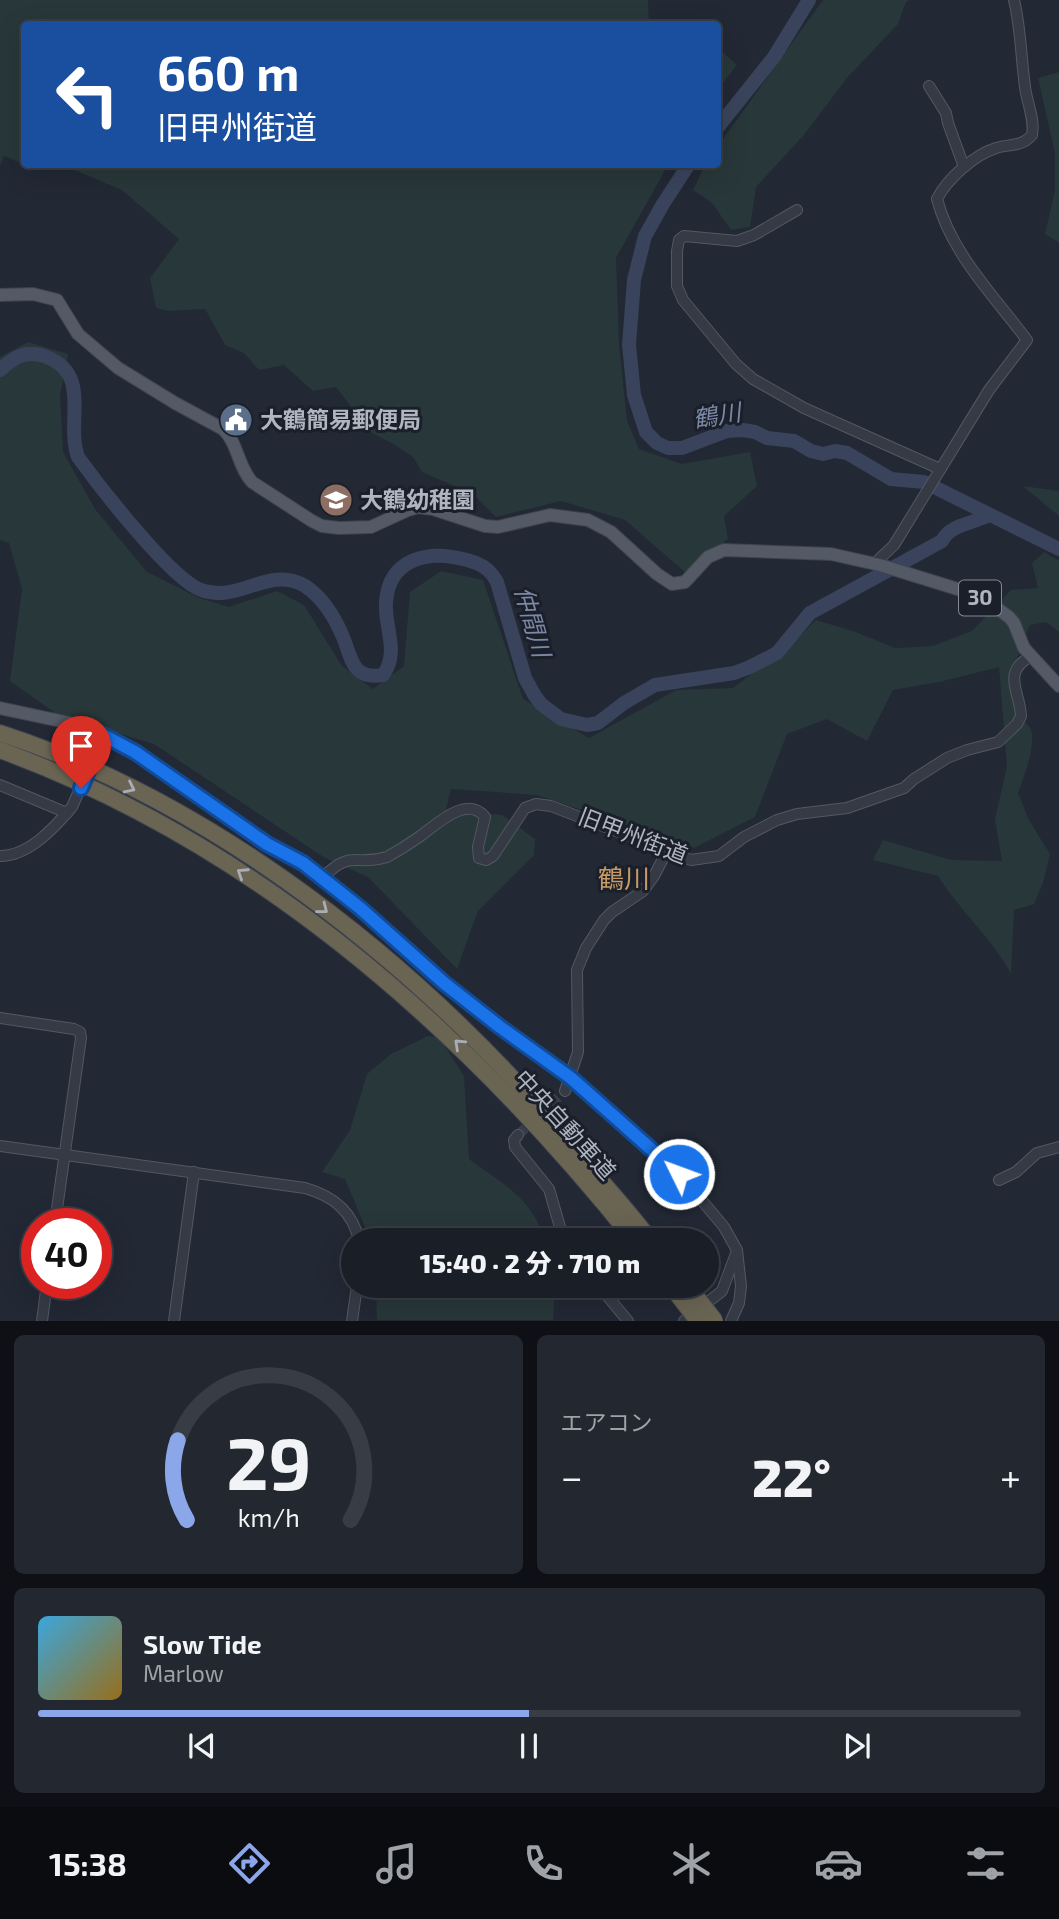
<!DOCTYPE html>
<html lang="ja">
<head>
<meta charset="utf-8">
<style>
	body { margin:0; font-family:"Exo 2","Noto Sans JP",sans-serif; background:#23272f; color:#f1f3f6; height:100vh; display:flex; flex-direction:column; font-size:26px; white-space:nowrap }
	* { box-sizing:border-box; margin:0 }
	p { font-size:23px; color:#9fa2a7 }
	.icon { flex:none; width:38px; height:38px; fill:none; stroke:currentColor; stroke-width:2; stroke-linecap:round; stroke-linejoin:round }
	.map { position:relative; height:1321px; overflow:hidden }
	.side { display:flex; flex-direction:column; gap:14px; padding:14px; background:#0e1015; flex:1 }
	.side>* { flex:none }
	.guide { position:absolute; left:21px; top:21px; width:700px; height:147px; border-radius:7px; box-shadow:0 7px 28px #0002,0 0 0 2px #383c44; background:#1a4fa0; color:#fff; overflow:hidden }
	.speed { position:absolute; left:21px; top:1208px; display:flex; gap:14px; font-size:35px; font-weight:700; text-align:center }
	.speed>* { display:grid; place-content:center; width:91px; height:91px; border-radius:50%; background:#1a1e27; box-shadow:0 7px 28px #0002,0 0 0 2px #383c44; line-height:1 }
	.speed .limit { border:10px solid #d22; background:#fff; color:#111 }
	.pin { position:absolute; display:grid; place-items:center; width:60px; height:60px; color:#fff; margin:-72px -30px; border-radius:50% 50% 50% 0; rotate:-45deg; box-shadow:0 0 7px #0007 }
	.pin .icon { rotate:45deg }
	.me { position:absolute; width:77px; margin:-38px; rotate:312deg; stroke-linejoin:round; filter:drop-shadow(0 0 5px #0008) }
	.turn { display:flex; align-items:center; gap:24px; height:147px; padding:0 21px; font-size:32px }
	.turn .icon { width:91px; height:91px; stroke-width:2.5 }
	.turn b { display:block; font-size:49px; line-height:60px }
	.big { font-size:52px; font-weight:800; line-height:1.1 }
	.side .tile { flex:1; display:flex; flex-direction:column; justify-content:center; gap:10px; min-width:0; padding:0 24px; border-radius:10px; background:#23272f }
	.side .dial { align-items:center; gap:0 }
	.dial svg { height:182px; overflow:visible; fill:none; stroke:#383c44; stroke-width:7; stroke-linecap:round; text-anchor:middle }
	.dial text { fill:#f1f3f6; stroke:none }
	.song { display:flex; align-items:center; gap:21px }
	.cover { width:84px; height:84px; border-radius:10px; background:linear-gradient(135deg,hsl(200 70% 55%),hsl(40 70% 35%)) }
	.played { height:7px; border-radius:4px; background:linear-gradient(90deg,#8ca6ea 50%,#383c44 50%) }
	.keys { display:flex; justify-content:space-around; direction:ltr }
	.heat { display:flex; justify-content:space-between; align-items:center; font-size:38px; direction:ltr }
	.side .tiles { flex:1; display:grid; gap:14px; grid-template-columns:1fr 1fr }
	.tile:last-child { grid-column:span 2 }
	.trip { position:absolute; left:341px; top:1228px; width:378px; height:70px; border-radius:35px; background:#1a1e27; box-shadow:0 7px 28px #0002,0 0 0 2px #383c44; font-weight:800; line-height:70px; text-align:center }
	.tab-bar { display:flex; height:112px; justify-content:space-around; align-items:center; background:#0a0c10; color:#9fa2a7 }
	.tab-bar .icon { width:49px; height:49px }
	.tab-bar .selected { color:#8ca6ea }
	.tab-bar b { font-size:32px; color:#f1f3f6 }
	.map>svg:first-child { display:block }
	.green { fill:#283739 }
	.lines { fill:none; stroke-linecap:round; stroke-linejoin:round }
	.river { stroke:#39445c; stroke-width:14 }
	.minor-tunnel { stroke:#373d49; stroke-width:10; stroke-dasharray:10 5; stroke-linecap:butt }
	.minor-casing { stroke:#535863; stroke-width:12 }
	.major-casing { stroke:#3f434f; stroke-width:14 }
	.highway-casing { stroke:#404550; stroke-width:18 }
	.minor { stroke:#353a45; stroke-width:10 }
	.major { stroke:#535965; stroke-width:12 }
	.highway { stroke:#6a6453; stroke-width:16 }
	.minor-bridge-casing { stroke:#535863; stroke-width:12; stroke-linecap:butt }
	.highway-bridge-casing { stroke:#404550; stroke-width:18; stroke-linecap:butt }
	.minor-bridge { stroke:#353a45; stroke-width:10 }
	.highway-bridge { stroke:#6a6453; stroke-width:16 }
	.oneway { stroke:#a9adb7 }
	.route-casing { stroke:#114b97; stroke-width:18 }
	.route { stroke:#1a73e8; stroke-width:12 }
	.labels { text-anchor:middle; stroke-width:6; stroke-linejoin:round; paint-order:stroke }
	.shield { fill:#1b1f29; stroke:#838894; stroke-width:2 }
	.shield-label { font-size:21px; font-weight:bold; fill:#b0b5c2 }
	.poi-label { font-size:23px; font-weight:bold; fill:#b0b5c2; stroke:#1b1f29; text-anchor:start }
	.street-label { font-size:23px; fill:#b0b5c2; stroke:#1b1f29 }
	.water-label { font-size:24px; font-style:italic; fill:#7b89a7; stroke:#1b1f29 }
	.quarter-label { font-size:26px; fill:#c69a67; stroke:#1b1f29 }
</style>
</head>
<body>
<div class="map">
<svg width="1059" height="1321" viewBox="0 0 1059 1321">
	<rect width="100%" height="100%" fill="#222834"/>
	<g class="green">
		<polygon points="0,0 648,0 649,24 24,24 24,164 4,156 0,166"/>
		<polygon points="823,0 909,0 906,2 898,24 847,78 803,136 756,187 750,227 731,230 712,203 693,190 705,165 718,164 718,146"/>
		<polygon points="718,48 737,65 718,89"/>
		<polygon points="1059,72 1059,243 1045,234 1055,191 1055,153 1038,78"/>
		<polygon points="25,165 668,165 616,258 619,344 627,421 639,449 682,464 750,452 757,486 724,516 728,539 686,573 625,520 561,501 496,517 473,494 422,472 413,457 395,445 359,426 360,418 336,387 313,391 284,365 259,370 244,353 225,345 205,309 169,311 156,308 150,278 179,239 122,190 65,166 35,168"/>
		<path d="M28 342 68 354 60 395 63 452 95 509 147 572 199 598 229 607 277 591 304 605 342 666 373 689 404 666 410 592 441 571 483 580 523 699 589 738 676 690 733 688 794 642 816 620 856 632 895 648 933 646 972 631 1011 590 1038 588 1032 563 1044 552 1059 561V632L1046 622 1030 625C1016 655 1010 677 1019 711 1021 719 1031 725 1032 734 1033 755 1025 773 1018 793L1029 820 1050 854 1043 883 1034 904 1014 910 1011 974C992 938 960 911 938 876L873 860 883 840 951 860 1002 861 995 819 1007 767 999 667 939 682 893 690 867 741 827 719 787 734 755 817 694 848 537 795 451 789 446 809 502 815 535 839 534 855 478 911 457 969 368 877 325 858 154 744 58 715 10 681 22 589 9 543 0 540V357Z"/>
		<polygon points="1023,486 1059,491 1059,516"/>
		<path d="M428 1036 439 1037 464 1076 469 1159C501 1183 535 1199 544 1241H371L345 1179 322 1172 350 1130 367 1074 391 1054Z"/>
		<polygon points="376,1286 555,1286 553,1320 377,1320"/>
	</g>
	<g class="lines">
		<g class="river">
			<polyline points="718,127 774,57 809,0"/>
			<polyline points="689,164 663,204 645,236 634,280 629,345 634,395 646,432 657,443 668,448 682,448 727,431 743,430 755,432 767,438 794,441 811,451 823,454 835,451 847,453 891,479 924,482 1059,549"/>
			<path d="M0 370C14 357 25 350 44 356 93 373 65 420 78 457 99 486 171 579 201 590 207 592 216 593 222 593 250 591 276 569 305 586 322 597 335 618 343 637 352 659 352 680 383 675 400 652 384 627 386 602 389 559 427 550 463 559 479 563 489 567 497 582L525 678 535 696 541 704 561 719 587 725 598 723 624 703 655 685 734 673 750 667 777 653 810 613 942 541C950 524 973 524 989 515"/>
		</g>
		<polyline class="minor-tunnel" points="518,1135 565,1091"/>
		<defs>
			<g id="minor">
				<polyline points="929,86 946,113 948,123 964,167"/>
				<polyline points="797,210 754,235 737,241 684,236 679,240 677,251 677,286 683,300 736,364 753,379 804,408 940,469"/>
				<path d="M874 564 894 545 989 390 1027 340C994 296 951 253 937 199 947 179 974 155 996 148 1009 144 1022 147 1032 135 1035 119 1027 103 1025 87 1021 58 1021 29 1014 0"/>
				<polyline points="98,748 104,735 121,743 267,844 303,863 360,908 444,983 571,1078 679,1173 724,1227 737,1250 741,1286 739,1303 731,1321"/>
				<polyline points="0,785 67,813"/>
				<path d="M0 856C29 856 54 828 72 807"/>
				<path d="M322 878C353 848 354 867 387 857 398 851 409 844 419 837 436 825 467 794 485 817L478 847 479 858 486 860 493 856 525 808 536 804 551 806 691 860 719 856 744 837 777 820 797 814 847 808 904 788 914 779 947 758 967 750 998 742 1017 724 1021 716C1020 691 1001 673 1031 656"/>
				<polyline points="0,1018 74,1029 80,1032 81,1038 55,1223"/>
				<polyline points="565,1091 578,1052 577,970 586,948 604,920 612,912 643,891 654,876 667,851"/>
				<polyline points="518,1135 514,1140 515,1147 549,1189 564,1241"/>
				<path d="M0 1146 305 1188C333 1196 353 1211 359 1241"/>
				<polyline points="999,1180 1016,1172 1037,1153 1059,1147"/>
				<polyline points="599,1286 628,1321"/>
				<polyline points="42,1321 47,1283"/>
				<polyline points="174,1321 194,1172"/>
				<polyline points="352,1321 357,1286"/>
				<polyline points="684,1321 722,1291 737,1251"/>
			</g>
			<g id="major">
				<path d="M0 295 33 294 57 300 78 334 118 368 175 403 223 429C238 443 238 467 252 482L312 521 322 526 339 528 371 527 408 510 418 507 433 509 485 526 498 527 550 515 588 520 611 532 657 574 672 584 685 582 708 557 724 550 831 554 880 565 964 591 994 606 1009 617 1014 623 1024 648 1059 686"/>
				<polyline points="0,708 70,723 104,735"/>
			</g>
			<g id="highway">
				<path d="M0 733C200 798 387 941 528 1095 547 1116 564 1139 583 1160 606 1187 630 1213 651 1241"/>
				<path d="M0 750C257 844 466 1030 635 1241"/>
			</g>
		</defs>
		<use href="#minor" class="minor-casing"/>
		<use href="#major" class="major-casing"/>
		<use href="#highway" class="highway-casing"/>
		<use href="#minor" class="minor"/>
		<use href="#major" class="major"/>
		<use href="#highway" class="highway"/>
		<defs>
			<polyline id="minor-bridge" points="72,807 98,748"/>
			<g id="highway-bridge">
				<polyline points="671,1286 698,1321"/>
				<polyline points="688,1286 715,1321"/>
			</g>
		</defs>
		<use href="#minor-bridge" class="minor-bridge-casing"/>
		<use href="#highway-bridge" class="highway-bridge-casing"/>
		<use href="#minor-bridge" class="minor-bridge"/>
		<use href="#highway-bridge" class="highway-bridge"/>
	</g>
	<defs><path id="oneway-chevron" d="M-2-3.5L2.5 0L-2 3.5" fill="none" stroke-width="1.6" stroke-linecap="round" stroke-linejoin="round" transform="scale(1.75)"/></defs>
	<g class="oneway">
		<use href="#oneway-chevron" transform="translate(130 788) rotate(26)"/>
		<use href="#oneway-chevron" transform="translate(242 873) rotate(-147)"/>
		<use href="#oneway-chevron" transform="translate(323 909) rotate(38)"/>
		<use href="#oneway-chevron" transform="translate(459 1044) rotate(-137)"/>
	</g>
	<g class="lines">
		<defs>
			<polyline id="route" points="81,788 103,735 135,752 267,844 303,863 360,908 444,983 500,1027 571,1078 679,1174"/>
		</defs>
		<use href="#route" class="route-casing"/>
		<use href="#route" class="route"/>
	</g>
	<defs>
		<symbol id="civic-disc" viewBox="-11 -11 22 22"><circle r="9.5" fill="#5c6f8a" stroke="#1b1f29"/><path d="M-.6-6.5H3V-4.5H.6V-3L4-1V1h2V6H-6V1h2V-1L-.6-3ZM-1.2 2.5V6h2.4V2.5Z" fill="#fff"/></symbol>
		<symbol id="school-disc" viewBox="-11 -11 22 22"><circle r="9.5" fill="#8d6e63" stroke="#1b1f29"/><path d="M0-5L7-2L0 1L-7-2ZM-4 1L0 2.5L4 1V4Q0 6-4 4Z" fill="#fff"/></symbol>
	</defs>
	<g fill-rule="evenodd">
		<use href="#civic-disc" x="217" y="401" width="38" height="38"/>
		<use href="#school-disc" x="317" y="481" width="38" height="38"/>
	</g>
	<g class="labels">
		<rect class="shield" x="959" y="580.5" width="42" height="35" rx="5"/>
		<g class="shield-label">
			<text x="980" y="605">30</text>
		</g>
		<g class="poi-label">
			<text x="260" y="428">大鶴簡易郵便局</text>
			<text x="360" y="508">大鶴幼稚園</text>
		</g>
		<g class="street-label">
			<text transform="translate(633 836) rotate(21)" y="8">旧甲州街道</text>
			<text transform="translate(565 1125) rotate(48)" y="8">中央自動車道</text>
		</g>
		<g class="water-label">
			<text transform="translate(717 416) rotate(-9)" y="8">鶴川</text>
			<text transform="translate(532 622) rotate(74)" y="8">仲間川</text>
		</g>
		<g class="quarter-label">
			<text x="624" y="888">鶴川</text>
		</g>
	</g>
</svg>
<div class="speed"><div class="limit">40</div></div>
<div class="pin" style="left:81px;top:788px;background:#d93025"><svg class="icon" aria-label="arrive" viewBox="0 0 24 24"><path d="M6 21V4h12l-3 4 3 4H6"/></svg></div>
<svg class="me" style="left:679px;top:1174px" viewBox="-20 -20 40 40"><circle r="17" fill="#1a73e8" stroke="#fff" stroke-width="3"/><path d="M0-11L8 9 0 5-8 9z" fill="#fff"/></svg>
<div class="trip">15:40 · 2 分 · 710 m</div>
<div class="guide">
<div class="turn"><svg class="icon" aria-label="left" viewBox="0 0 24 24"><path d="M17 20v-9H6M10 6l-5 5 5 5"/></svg><div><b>660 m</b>旧甲州街道</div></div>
</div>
</div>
<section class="side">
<div class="tiles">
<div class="tile dial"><svg viewBox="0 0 100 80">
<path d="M14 69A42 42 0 1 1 86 69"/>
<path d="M14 69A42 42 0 0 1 10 34" stroke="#8ca6ea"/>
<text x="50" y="56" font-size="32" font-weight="700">29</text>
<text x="50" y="72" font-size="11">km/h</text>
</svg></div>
<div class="tile"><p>エアコン</p>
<div class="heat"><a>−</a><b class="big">22°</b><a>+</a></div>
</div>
<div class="tile">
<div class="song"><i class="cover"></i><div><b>Slow Tide</b><p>Marlow</p></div></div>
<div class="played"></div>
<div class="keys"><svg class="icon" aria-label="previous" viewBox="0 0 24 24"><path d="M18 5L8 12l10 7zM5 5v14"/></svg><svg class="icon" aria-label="pause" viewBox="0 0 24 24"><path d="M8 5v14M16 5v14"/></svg><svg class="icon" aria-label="next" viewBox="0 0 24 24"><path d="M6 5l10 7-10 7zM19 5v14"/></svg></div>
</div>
</div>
</section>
<nav class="tab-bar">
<b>15:38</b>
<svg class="icon selected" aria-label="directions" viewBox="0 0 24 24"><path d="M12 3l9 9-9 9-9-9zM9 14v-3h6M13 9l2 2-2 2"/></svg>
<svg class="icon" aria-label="music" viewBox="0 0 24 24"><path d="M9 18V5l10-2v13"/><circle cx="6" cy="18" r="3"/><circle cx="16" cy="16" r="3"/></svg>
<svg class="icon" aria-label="phone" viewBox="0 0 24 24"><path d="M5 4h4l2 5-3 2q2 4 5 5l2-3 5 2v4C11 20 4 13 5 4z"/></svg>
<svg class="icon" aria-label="climate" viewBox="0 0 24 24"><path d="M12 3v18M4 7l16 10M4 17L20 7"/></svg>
<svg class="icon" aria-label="car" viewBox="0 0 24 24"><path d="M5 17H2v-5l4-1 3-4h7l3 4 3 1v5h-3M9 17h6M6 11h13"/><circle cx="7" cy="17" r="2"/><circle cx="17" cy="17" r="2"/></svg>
<svg class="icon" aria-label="filters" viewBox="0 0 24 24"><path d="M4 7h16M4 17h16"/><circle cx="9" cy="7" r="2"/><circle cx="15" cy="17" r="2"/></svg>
</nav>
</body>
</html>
